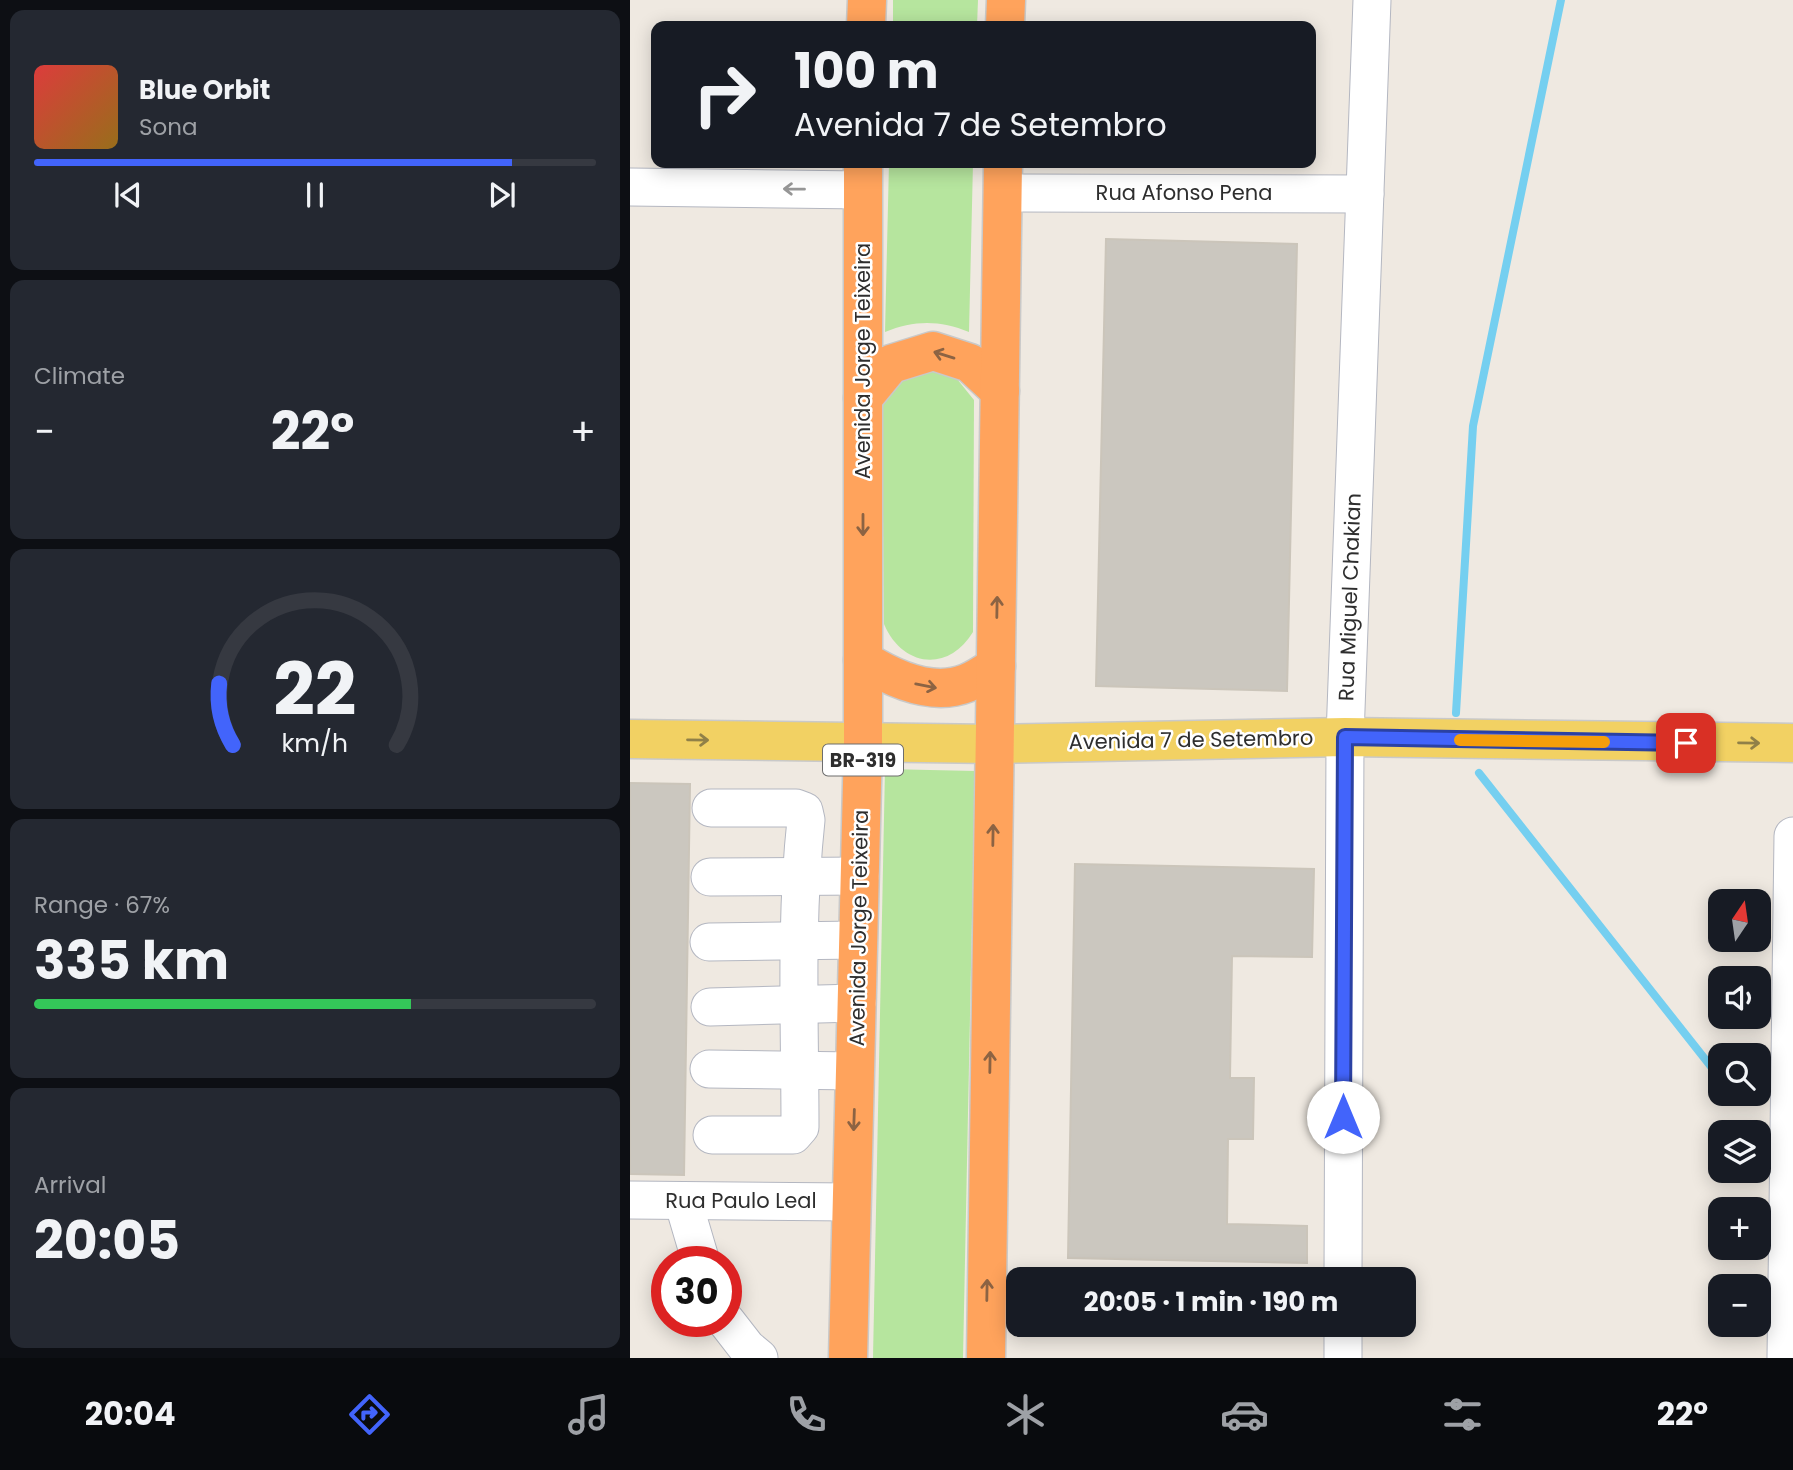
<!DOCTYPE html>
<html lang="en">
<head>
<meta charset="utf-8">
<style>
	body { margin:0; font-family:Poppins,sans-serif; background:#242831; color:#f1f3f6; height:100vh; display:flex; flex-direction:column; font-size:26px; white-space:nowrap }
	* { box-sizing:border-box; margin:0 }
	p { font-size:23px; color:#9ea1a6 }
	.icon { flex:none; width:38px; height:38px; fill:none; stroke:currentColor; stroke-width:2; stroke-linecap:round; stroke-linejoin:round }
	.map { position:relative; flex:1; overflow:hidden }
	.drawer { display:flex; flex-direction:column; gap:10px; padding:10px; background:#0d0f14; width:630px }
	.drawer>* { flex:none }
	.banner { position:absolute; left:21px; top:21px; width:665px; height:147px; border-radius:14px; box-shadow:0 4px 18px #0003; background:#171b24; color:#f1f3f6; overflow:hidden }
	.needle { width:46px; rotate:13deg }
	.tools { position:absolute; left:1078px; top:889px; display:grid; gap:14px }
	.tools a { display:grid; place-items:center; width:63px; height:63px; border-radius:14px; background:#171b24; box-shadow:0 4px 18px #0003; font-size:35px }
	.speed { position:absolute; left:21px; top:1246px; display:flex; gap:14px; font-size:35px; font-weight:700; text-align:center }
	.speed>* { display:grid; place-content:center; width:91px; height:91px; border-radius:50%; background:#171b24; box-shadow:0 4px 18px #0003; line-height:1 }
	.speed .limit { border:10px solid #d22; background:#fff; color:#111 }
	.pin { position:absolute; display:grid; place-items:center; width:60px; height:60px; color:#fff; margin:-30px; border-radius:14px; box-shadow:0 4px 10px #0006 }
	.me { position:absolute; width:77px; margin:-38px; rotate:0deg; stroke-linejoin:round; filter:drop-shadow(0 0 5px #0008) }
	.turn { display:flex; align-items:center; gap:24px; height:147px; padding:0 28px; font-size:32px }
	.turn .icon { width:91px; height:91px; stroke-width:2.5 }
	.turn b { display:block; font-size:49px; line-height:60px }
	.big { font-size:52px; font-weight:700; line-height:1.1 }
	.drawer .card { flex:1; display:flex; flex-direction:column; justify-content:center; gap:10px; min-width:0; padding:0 24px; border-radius:14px; background:#242831 }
	.drawer .dial { align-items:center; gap:0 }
	.dial svg { height:182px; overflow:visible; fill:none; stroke:#363941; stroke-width:7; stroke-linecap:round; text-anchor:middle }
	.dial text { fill:#f1f3f6; stroke:none }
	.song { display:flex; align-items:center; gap:21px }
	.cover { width:84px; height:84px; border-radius:10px; background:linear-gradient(135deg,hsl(0 70% 55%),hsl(40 70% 35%)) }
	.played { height:7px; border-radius:4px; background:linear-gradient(90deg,#4264fb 85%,#363941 85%) }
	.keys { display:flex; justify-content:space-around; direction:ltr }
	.heat { display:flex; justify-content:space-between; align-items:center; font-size:38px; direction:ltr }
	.charge { height:10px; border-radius:5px; background:linear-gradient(90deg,#34c759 67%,#363941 0) }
	.trip { position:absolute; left:376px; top:1267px; width:410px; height:70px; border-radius:14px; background:#171b24; box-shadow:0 4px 18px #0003; font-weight:700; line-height:70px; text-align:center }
	.tabs { display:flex; height:112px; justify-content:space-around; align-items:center; background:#090b0e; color:#9ea1a6 }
	.tabs .icon { width:49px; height:49px }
	.tabs .on { color:#4264fb }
	.tabs b { font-size:32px; color:#f1f3f6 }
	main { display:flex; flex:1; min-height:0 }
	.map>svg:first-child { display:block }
	.green { fill:#b6e59e }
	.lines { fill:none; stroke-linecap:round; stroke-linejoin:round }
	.stream { stroke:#75cff0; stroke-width:8 }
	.building { fill:#cbc7bf; stroke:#cbc5ba; stroke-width:2 }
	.minor-casing { stroke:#b4b7c1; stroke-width:39 }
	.major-casing { stroke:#c9c9c9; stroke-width:41 }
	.highway-casing { stroke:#c9c9c9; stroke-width:41 }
	.minor { stroke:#fff; stroke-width:37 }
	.major { stroke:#f2d163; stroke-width:38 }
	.highway { stroke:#ffa35c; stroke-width:38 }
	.oneway { stroke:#969696 }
	.oneway2 { stroke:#8c6343 }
	.oneway3 { stroke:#908048 }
	.route-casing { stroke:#2b41a3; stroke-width:18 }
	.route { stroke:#4264fb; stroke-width:12 }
	.slow { stroke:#f59e0b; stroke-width:12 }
	.labels { text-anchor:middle; stroke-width:5; stroke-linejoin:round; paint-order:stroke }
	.shield { fill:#fff; stroke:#6d6d6d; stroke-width:2 }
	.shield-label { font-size:19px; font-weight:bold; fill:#2e2e2e }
	.street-label { font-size:21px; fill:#2e2e2e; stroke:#fff }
</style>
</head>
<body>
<main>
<section class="drawer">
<div class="card">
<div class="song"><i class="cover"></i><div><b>Blue Orbit</b><p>Sona</p></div></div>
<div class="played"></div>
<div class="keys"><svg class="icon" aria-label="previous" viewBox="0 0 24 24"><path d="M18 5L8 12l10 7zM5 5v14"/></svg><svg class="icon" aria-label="pause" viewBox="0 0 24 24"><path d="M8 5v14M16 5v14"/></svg><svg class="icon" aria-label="next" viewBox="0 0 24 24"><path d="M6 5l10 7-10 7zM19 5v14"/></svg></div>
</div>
<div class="card"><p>Climate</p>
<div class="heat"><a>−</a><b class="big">22°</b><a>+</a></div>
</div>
<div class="card dial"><svg viewBox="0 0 100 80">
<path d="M14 69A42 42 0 1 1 86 69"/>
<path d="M14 69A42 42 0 0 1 8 42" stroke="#4264fb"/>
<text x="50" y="56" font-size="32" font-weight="700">22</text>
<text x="50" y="72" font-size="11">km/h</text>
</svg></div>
<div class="card"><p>Range · 67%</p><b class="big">335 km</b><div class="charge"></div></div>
<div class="card"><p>Arrival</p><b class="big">20:05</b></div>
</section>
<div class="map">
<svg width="1163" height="1358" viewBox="0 0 1163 1358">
	<rect width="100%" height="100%" fill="#efe9e1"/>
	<g class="green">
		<polygon points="263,0 348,0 347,26 263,26"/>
		<path d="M259 163H343L339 332C310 320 284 320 255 332Z"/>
		<path d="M302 370 327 379 344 400 343 632C318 673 272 667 254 624L252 399 268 380Z"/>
		<polygon points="255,769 345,771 333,1358 243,1358"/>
	</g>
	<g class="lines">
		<g class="stream">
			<polyline points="826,713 843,426 931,0"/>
			<polyline points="849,773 1090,1078"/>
			<polyline points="1103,1094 1105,1096"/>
		</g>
	</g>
	<g class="building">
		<polygon points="476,239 667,244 657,691 466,686"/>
		<polygon points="0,783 60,784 54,1175 0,1174"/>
		<polygon points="445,864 684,869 682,957 602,956 600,1078 624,1078 623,1139 598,1139 597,1224 677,1226 677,1263 438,1258"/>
	</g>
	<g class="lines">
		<defs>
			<g id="minor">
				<polyline points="0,187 232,190"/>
				<polyline points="373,193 735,194"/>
				<path d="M81 808H166L174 811 176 820C165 922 170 1024 170 1127L163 1135H82"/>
				<polyline points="80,877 230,876"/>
				<polyline points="79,942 228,940"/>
				<polyline points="80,1007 227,1003"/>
				<polyline points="79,1069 225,1071"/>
				<polyline points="0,1200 221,1202"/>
				<polyline points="53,1201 71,1262"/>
				<polyline points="713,1279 715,737 742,0"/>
				<polyline points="96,1321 117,1348 129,1358"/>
				<polyline points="713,1358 713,1325"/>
				<polyline points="1156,1358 1163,836"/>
			</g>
			<polyline id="major" points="0,739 365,744 715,737 1163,743"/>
			<g id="highway">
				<polyline points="236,26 237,0"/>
				<polyline points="375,26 376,0"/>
				<polyline points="233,398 261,364 303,351 340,363 370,391"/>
				<path d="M233 660C263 679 302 697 337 683 347 679 357 672 366 666"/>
				<polyline points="218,1358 233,743 233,163"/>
				<polyline points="356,1358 373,163"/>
			</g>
		</defs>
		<use href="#minor" class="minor-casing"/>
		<use href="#major" class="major-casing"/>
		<use href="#highway" class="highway-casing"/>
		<use href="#minor" class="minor"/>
		<use href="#major" class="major"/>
		<use href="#highway" class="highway"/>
	</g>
	<defs><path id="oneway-shaft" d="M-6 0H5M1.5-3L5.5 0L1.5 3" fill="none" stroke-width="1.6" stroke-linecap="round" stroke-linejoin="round" transform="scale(1.75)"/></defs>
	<use class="oneway" href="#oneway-shaft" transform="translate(164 189) rotate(-179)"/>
	<g class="oneway2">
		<use href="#oneway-shaft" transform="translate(314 355) rotate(-163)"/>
		<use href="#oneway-shaft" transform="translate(233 525) rotate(90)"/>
		<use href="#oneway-shaft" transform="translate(367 607) rotate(-89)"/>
		<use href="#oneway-shaft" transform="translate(296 686) rotate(11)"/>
		<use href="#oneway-shaft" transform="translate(363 835) rotate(-89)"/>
		<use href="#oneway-shaft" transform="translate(360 1062) rotate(-89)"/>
		<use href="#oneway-shaft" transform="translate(224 1120) rotate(92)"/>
		<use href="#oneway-shaft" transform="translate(357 1290) rotate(-89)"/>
	</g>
	<g class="oneway3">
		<use href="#oneway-shaft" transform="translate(68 740) rotate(1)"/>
		<use href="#oneway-shaft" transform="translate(1119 743) rotate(1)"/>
	</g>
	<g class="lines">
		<defs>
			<polyline id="route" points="713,1117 715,737 1056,743"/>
		</defs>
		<use href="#route" class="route-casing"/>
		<use href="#route" class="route"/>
		<polyline class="slow" points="830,740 974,742"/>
	</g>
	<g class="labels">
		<rect class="shield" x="193" y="744.5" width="80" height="31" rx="5"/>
		<g class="shield-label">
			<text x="233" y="767">BR-319</text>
		</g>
		<g class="street-label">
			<text x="554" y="200">Rua Afonso Pena</text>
			<text transform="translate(233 361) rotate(-90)" y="7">Avenida Jorge Teixeira</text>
			<text transform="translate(720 597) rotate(-88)" y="7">Rua Miguel Chakian</text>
			<text transform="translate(561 740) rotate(-1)" y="7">Avenida 7 de Setembro</text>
			<text transform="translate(229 928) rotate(-89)" y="7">Avenida Jorge Teixeira</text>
			<text x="111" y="1208">Rua Paulo Leal</text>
		</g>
	</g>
</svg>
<div class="tools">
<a><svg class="needle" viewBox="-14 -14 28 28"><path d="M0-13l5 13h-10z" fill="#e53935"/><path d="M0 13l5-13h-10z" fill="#9ea1a6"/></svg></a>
<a><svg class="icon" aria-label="sound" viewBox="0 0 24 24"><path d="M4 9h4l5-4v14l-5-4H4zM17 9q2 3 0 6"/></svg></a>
<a><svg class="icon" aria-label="search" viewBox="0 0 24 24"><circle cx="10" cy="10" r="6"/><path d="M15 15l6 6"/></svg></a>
<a><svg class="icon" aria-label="layers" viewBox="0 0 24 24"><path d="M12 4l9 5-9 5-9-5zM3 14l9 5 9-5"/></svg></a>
<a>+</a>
<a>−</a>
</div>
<div class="speed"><div class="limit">30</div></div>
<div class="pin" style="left:1056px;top:743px;background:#d93025"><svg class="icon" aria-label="arrive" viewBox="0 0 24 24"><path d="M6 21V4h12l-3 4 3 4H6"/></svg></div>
<svg class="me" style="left:713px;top:1117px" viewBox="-20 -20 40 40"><circle r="19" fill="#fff"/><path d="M0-13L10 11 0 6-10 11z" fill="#4264fb"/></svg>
<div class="trip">20:05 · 1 min · 190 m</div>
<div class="banner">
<div class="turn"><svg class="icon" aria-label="right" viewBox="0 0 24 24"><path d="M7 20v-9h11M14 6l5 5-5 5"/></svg><div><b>100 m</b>Avenida 7 de Setembro</div></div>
</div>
</div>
</main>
<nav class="tabs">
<b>20:04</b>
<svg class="icon on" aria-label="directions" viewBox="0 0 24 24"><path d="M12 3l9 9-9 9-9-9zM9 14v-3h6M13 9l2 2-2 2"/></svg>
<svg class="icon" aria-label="music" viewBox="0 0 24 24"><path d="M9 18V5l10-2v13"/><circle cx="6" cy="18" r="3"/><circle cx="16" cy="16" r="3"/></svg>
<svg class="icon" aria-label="phone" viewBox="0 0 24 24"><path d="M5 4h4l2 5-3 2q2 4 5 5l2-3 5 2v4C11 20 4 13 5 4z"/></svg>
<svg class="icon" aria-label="climate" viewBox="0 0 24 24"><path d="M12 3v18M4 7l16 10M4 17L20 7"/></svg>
<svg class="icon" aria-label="car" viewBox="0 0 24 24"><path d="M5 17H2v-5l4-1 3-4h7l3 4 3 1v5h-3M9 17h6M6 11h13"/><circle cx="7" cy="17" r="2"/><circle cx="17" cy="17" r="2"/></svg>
<svg class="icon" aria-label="filters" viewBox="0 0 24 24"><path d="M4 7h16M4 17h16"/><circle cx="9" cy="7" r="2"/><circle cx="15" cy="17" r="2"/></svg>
<b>22°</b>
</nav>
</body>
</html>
